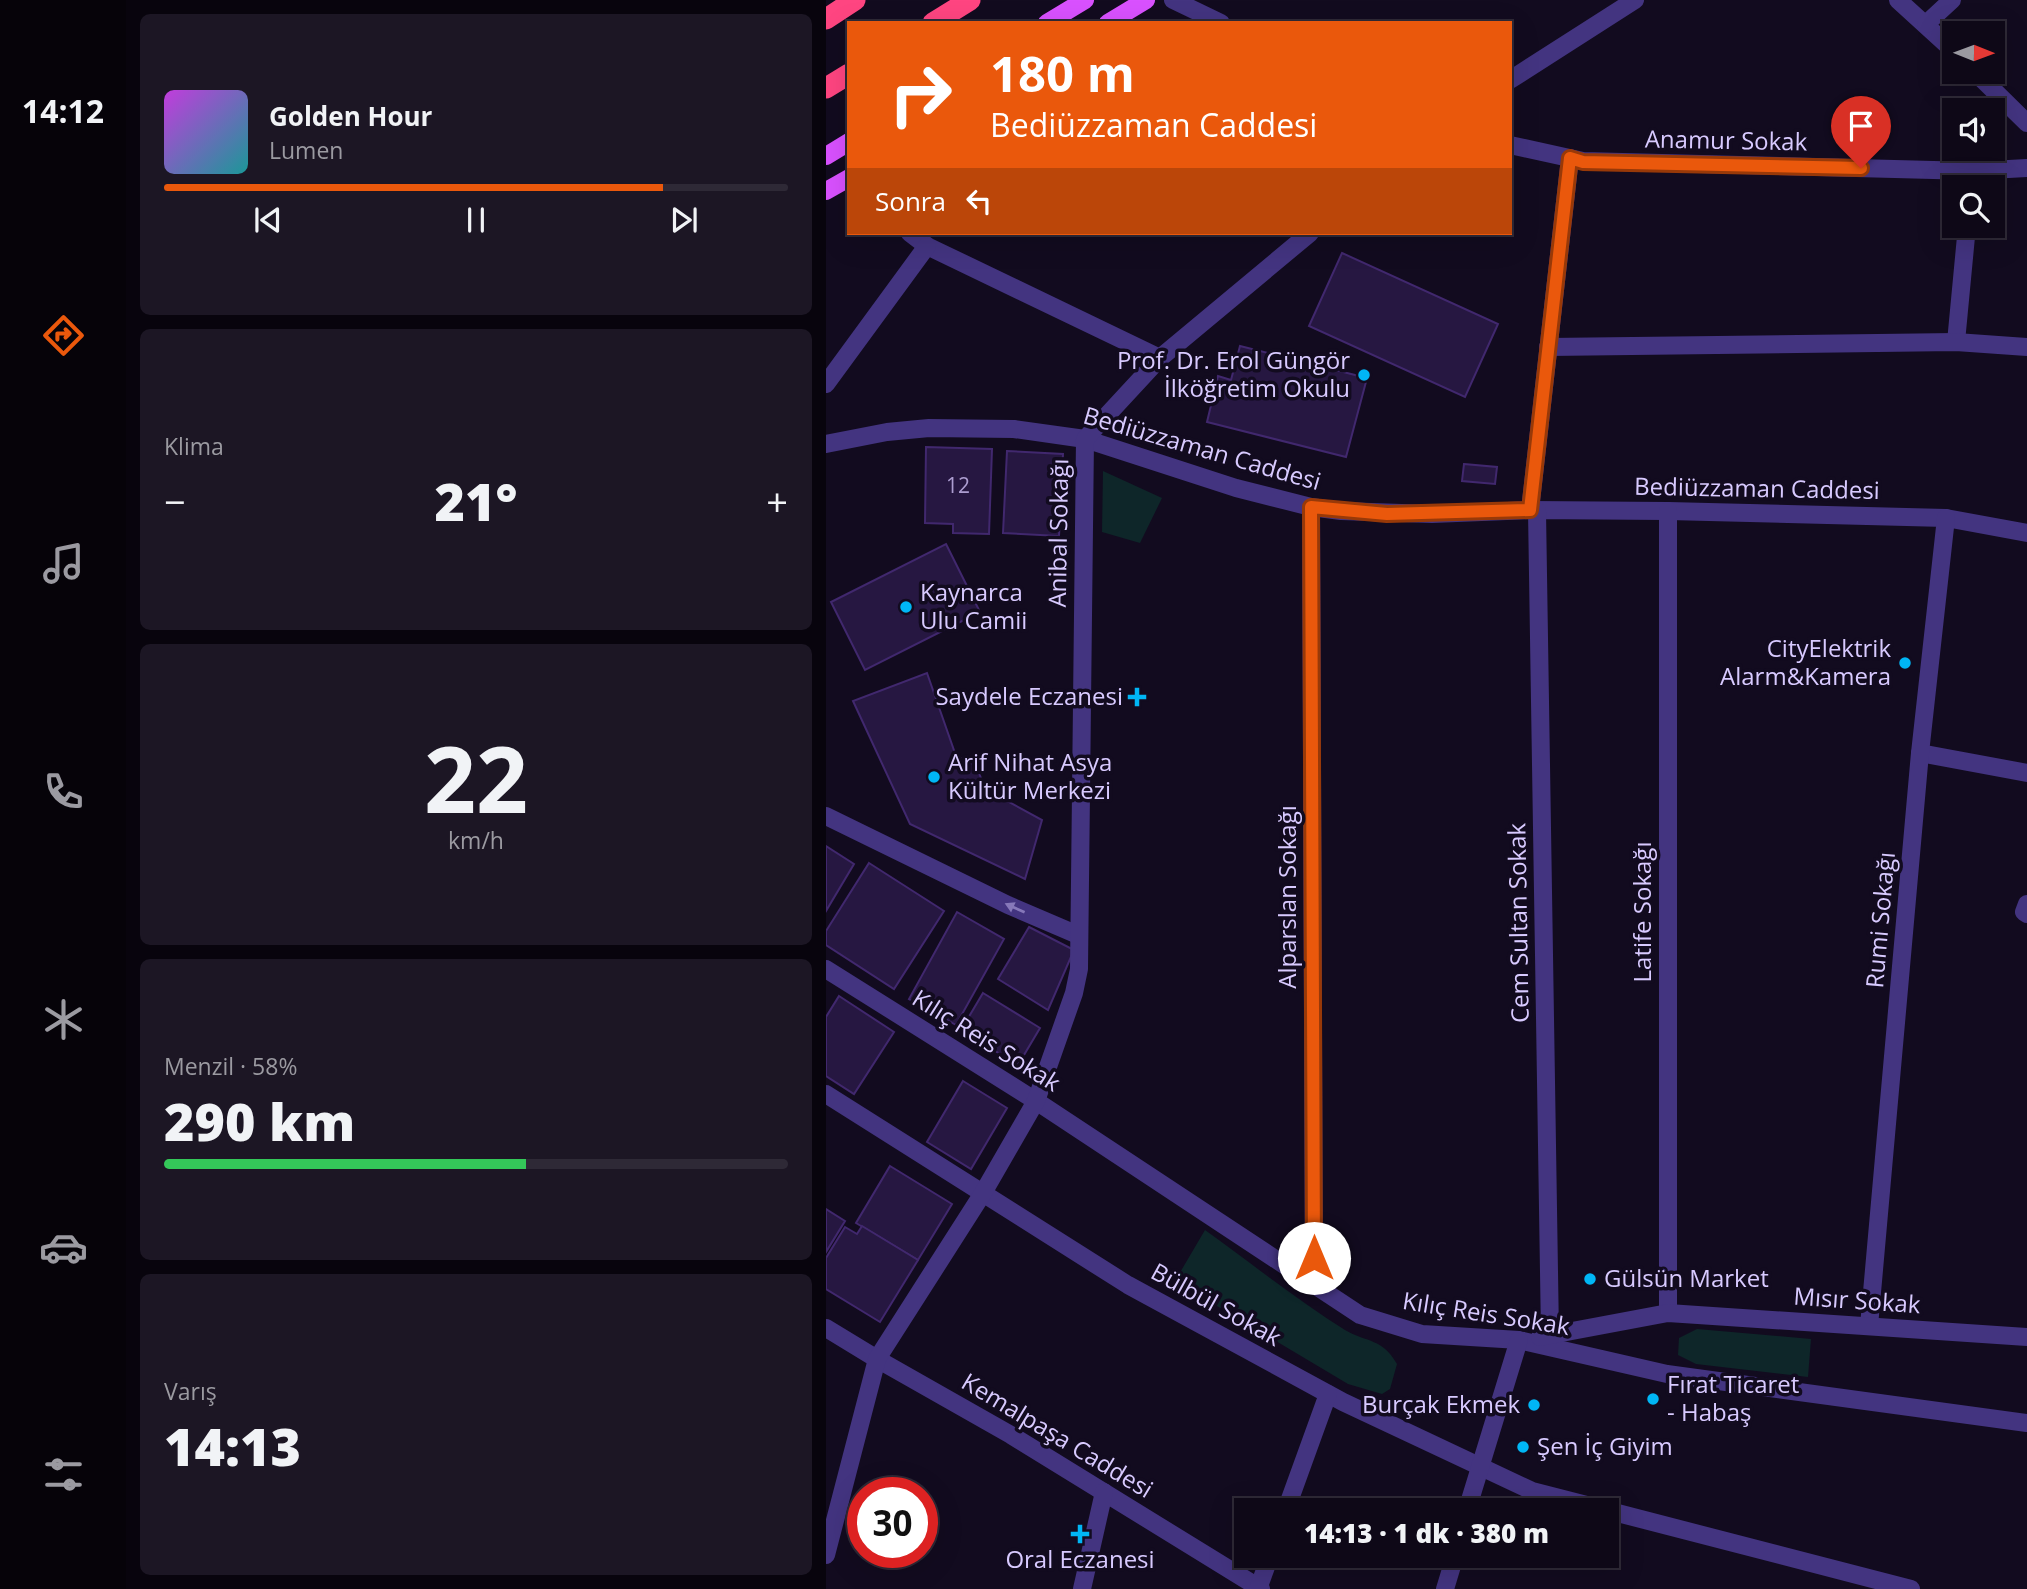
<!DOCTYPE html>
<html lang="tr">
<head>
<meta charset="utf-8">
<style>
	body { margin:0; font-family:"Open Sans",sans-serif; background:#1c1624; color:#f1f3f6; height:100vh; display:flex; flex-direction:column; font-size:26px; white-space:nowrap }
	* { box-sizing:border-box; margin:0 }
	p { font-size:23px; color:#9b9aa1 }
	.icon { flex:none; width:38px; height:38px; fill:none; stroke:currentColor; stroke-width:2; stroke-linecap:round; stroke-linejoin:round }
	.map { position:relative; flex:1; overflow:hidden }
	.side { display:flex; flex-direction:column; gap:14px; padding:14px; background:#08040d; width:700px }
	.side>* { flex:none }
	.guide { position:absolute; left:21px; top:21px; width:665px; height:214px; border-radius:0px; box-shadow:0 7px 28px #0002,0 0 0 2px #2e2936; background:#ea580c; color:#fff; overflow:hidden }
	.needle { width:46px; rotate:91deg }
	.controls { position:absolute; left:1116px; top:21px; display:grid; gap:14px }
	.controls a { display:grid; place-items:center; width:63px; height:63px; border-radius:0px; background:#0e0817; box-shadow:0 7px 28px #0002,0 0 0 2px #2e2936; font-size:35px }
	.speed { position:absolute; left:21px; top:1477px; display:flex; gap:14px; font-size:35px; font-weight:700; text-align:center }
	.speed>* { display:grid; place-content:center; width:91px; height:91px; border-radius:50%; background:#0e0817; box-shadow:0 7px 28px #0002,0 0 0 2px #2e2936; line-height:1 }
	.speed .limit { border:10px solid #d22; background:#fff; color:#111 }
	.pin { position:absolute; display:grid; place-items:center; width:60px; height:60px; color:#fff; margin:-72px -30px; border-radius:50% 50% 50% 0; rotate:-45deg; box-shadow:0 0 7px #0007 }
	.pin .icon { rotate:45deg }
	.me { position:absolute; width:77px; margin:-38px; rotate:0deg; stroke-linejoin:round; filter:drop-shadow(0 0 5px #0008) }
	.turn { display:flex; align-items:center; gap:24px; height:147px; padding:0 28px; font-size:32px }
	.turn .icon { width:91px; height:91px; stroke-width:2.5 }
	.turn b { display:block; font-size:49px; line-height:60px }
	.then { display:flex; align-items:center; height:66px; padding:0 28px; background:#0003; gap:14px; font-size:26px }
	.big { font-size:52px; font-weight:800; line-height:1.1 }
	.side .widget { flex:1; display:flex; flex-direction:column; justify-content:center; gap:10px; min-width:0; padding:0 24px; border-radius:10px; background:#1c1624 }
	.side .dial { align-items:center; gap:0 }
	.dial b { font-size:91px; line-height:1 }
	.song { display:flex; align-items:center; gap:21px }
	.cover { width:84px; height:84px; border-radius:10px; background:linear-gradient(135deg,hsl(290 70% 55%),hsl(180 70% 35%)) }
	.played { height:7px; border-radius:4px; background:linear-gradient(90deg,#ea580c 80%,#2e2936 80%) }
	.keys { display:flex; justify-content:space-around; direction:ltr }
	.heat { display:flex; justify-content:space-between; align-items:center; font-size:38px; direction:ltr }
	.charge { height:10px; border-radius:5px; background:linear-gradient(90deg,#34c759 58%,#2e2936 0) }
	.trip { position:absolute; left:408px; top:1498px; width:385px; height:70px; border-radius:0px; background:#0e0817; box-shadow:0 7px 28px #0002,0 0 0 2px #2e2936; font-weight:800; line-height:70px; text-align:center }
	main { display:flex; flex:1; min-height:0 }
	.tabs { display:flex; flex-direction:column; width:126px; justify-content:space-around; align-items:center; background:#060309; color:#9b9aa1 }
	.tabs .icon { width:49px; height:49px }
	.tabs .on { color:#ea580c }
	.tabs b { font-size:32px; color:#f1f3f6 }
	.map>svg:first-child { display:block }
	.green { fill:#0e2629 }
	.building { fill:#261741; stroke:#41286e; stroke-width:2 }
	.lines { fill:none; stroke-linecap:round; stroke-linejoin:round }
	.minor { stroke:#433480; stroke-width:18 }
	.major { stroke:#d951ff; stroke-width:18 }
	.highway { stroke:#ff4581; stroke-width:21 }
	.oneway { fill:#8678b9 }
	.route-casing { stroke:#983908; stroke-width:18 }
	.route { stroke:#ea580c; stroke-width:12 }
	.poi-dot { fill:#00b6f5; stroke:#120b1f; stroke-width:2.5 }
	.labels { text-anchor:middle; stroke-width:7; stroke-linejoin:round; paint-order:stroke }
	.number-label { font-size:21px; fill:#ac9dd0 }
	.street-label { font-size:24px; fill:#d8caff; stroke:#120b1f }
	.poi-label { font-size:24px; fill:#d8caff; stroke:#120b1f; text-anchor:start }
</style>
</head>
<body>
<main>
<nav class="tabs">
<b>14:12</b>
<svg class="icon on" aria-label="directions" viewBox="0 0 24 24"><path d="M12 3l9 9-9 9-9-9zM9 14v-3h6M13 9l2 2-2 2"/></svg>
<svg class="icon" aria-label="music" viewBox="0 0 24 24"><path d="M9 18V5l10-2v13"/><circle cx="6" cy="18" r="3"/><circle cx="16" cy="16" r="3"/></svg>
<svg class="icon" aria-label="phone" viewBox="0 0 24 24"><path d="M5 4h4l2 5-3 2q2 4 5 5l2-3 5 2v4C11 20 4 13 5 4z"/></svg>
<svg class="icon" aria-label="climate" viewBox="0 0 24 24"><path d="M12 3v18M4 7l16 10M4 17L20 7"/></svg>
<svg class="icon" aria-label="car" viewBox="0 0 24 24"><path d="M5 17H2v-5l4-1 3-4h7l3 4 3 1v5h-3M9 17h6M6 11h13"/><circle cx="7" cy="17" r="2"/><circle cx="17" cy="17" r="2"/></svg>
<svg class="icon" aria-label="filters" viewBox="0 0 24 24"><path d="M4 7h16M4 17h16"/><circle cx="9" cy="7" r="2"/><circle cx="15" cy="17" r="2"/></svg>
</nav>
<section class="side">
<div class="widget">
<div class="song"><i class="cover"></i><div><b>Golden Hour</b><p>Lumen</p></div></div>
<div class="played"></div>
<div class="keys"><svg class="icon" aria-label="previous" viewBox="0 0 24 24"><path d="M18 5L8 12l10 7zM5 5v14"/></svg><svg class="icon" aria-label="pause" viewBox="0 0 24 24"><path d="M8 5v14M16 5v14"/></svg><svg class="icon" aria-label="next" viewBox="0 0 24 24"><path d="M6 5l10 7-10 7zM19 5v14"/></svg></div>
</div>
<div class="widget"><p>Klima</p>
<div class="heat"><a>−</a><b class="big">21°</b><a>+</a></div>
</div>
<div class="widget dial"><b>22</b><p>km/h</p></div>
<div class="widget"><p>Menzil · 58%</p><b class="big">290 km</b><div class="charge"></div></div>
<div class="widget"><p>Varış</p><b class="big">14:13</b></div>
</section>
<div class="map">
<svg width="1201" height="1589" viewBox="0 0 1201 1589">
	<rect width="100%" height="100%" fill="#120b1f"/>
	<g class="green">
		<polygon points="277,471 336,498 314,543 276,532"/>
		<path d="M379 1230C425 1263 471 1300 519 1330 542 1343 556 1338 571 1364L564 1389 556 1394 522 1384 349 1281Z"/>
		<polygon points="871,1329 985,1339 982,1377 870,1364 852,1355 853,1338"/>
	</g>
	<g class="building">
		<polygon points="516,253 672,324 639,397 483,326"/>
		<polygon points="414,346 541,378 520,457 381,422 392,376 405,380"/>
		<polygon points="100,447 166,449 163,534 127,533 127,524 99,523"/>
		<polygon points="181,451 237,454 233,536 177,533"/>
		<polygon points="638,464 671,467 669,484 636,481"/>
		<polygon points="120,544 154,612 39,670 5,602"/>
		<polygon points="101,673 130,756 147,764 153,773 159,789 216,820 199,879 84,824 27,701"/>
		<polygon points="0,846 28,864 0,911"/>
		<polygon points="43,863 118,911 68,989 0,945 0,931"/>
		<polygon points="131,912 178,939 130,1025 83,999"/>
		<polygon points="203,927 248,950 222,1010 172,979"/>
		<polygon points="157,993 214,1028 192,1065 135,1030"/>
		<polygon points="13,996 68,1032 28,1094 0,1076 0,1017"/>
		<polygon points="137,1081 181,1108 145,1169 101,1142"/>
		<polygon points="64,1166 126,1204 92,1260 30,1223"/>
		<polygon points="0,1209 19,1221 0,1252"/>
		<polygon points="36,1226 92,1260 54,1322 0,1289 0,1258 19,1227 31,1234"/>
	</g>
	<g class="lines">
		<g class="minor">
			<polyline points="347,0 395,23"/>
			<polyline points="1072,0 1129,52"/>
			<polyline points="1100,24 1126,0"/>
			<polyline points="1149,72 1201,123"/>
			<polyline points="684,80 809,0"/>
			<polyline points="684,145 757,161 1146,171 1201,168"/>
			<polyline points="84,233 101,246 334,358"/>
			<polyline points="1130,342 1141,226"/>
			<polyline points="722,347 1130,342 1201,347"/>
			<polyline points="0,384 101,246"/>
			<polyline points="0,444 61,432 103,428 188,429 259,439 410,488 485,507 515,511 606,514 704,510 842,511 1120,518 1201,533"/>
			<polyline points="485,507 488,1286"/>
			<polyline points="704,510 744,158"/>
			<polyline points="711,511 724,1335"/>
			<polyline points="842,511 842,1313"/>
			<polyline points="1094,753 1201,773"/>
			<polyline points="0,816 182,905 252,935"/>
			<polyline points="1201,904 1198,912 1201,914"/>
			<polyline points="0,969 210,1101 534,1315 596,1334 693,1340 841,1374 1201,1423"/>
			<polyline points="0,1094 302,1285 517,1402 706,1491 780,1510"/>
			<polyline points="1043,1326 1094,753 1120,518"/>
			<polyline points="0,1328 51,1359 185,1435 435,1589"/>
			<polyline points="714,1337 842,1313 1201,1337"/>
			<polyline points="460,1510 502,1394"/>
			<polyline points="641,1510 693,1340"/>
			<polyline points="780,1510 1085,1589"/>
			<polyline points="0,1555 51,1359 157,1193 210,1101 248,993 253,969 259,439 334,358 484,233"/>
			<polyline points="256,1589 278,1492"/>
			<polyline points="432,1589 444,1556"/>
			<polyline points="619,1589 629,1556"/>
		</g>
		<g class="major">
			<polyline points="221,23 259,0"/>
			<polyline points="282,23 320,0"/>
			<polyline points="0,156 23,142"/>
			<polyline points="0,191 23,178"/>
		</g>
		<g class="highway">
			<polyline points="0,19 29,0"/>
			<polyline points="107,23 144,0"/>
			<polyline points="0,88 23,74"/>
		</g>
	</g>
	<defs><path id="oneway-solid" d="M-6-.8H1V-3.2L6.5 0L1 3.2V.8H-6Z" transform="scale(1.75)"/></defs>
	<use class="oneway" href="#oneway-solid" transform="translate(189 908) rotate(-156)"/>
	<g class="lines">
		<defs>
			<polyline id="route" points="488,1258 485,507 561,514 704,510 744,158 757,162 1035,168"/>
		</defs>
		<use href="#route" class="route-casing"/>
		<use href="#route" class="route"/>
	</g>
	<g class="poi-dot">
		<circle cx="538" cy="375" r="7"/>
		<circle cx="80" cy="607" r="7"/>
		<circle cx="1079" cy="663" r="7"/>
		<path d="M307.5 686.5h7v7h7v7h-7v7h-7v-7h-7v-7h7z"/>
		<circle cx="108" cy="777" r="7"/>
		<circle cx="764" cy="1279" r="7"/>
		<circle cx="827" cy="1399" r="7"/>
		<circle cx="708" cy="1405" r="7"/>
		<circle cx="697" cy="1447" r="7"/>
		<path d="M250.5 1523.5h7v7h7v7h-7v7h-7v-7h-7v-7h7z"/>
	</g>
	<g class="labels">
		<g class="number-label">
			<text x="132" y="493">12</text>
		</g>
		<g class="street-label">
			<text transform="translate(900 141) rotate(1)" y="8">Anamur Sokak</text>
			<text transform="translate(376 449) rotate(16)" y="8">Bediüzzaman Caddesi</text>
			<text transform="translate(931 489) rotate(1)" y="8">Bediüzzaman Caddesi</text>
			<text transform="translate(233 533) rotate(-89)" y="8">Anibal Sokağı</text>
			<text transform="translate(462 897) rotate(-90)" y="8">Alparslan Sokağı</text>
			<text transform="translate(817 912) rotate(-90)" y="8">Latife Sokağı</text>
			<text transform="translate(1055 920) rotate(-85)" y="8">Rumi Sokağı</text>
			<text transform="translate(693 923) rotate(-91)" y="8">Cem Sultan Sokak</text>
			<text transform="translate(160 1041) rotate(32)" y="8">Kılıç Reis Sokak</text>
			<text transform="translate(1031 1301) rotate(4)" y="8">Mısır Sokak</text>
			<text transform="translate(390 1305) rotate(29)" y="8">Bülbül Sokak</text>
			<text transform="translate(660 1314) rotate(9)" y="8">Kılıç Reis Sokak</text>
			<text transform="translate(231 1436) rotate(31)" y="8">Kemalpaşa Caddesi</text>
		</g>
		<g class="poi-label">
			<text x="524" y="369" text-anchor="end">Prof. Dr. Erol Güngör<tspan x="524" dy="28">İlköğretim Okulu</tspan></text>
			<text x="94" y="601">Kaynarca<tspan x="94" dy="28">Ulu Camii</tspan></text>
			<text x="1065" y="657" text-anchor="end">CityElektrik<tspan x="1065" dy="28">Alarm&amp;Kamera</tspan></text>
			<text x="297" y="705" text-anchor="end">Saydele Eczanesi</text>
			<text x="122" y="771">Arif Nihat Asya<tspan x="122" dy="28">Kültür Merkezi</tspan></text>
			<text x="778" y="1287">Gülsün Market</text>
			<text x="841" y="1393">Fırat Ticaret<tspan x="841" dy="28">- Habaş</tspan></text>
			<text x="694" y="1413" text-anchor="end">Burçak Ekmek</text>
			<text x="711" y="1455">Şen İç Giyim</text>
			<text x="254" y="1568" text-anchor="middle">Oral Eczanesi</text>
		</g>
	</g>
</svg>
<div class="controls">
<a><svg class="needle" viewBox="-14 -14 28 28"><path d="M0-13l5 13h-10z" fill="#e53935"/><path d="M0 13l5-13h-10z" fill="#9b9aa1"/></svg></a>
<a><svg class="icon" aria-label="sound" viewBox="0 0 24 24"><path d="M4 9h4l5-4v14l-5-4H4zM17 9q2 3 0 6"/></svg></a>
<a><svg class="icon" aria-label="search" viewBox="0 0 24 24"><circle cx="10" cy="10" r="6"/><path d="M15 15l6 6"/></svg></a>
</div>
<div class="speed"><div class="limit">30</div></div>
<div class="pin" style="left:1035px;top:168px;background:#d93025"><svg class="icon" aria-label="arrive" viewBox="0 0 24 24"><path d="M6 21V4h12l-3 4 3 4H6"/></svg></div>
<svg class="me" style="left:488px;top:1258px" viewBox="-20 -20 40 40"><circle r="19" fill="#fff"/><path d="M0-13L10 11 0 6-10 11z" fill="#ea580c"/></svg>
<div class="trip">14:13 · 1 dk · 380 m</div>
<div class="guide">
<div class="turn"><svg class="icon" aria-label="right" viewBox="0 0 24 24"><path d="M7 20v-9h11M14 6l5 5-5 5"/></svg><div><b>180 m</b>Bediüzzaman Caddesi</div></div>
<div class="then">Sonra<svg class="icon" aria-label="left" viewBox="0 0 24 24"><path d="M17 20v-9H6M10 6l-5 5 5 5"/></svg></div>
</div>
</div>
</main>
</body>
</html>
